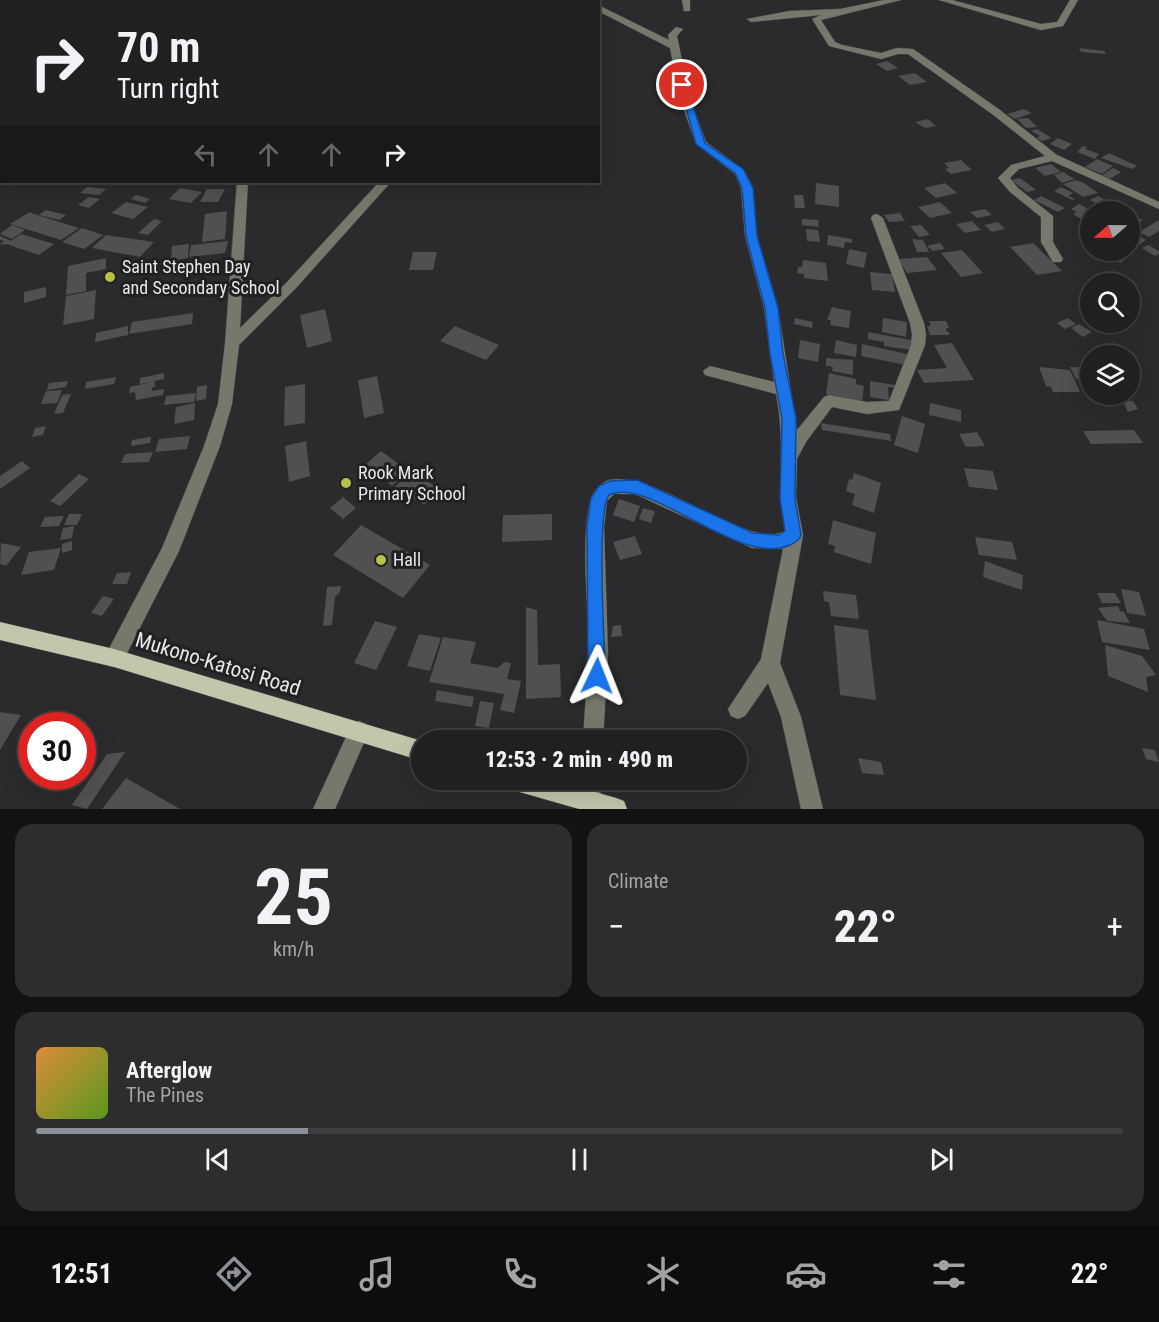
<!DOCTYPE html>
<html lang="en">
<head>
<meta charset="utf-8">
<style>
	body { margin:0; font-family:"Roboto Condensed",sans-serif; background:#2d2d2e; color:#f1f3f6; height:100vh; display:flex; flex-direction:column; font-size:22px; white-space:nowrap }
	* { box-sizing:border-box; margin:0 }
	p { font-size:20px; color:#a2a3a5 }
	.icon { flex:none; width:33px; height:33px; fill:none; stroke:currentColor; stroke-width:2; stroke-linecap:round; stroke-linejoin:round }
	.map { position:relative; height:809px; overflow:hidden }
	.panel { display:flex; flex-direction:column; gap:15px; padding:15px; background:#121212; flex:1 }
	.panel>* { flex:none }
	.hud { position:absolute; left:0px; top:0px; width:600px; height:183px; box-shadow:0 6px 24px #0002,0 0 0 2px #3d3e3f; background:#202021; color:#f1f3f6; overflow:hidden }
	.needle { width:39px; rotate:250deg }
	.fabs { position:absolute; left:1080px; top:201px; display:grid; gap:12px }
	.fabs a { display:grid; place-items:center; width:60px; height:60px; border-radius:50%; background:#202021; box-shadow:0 6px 24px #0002,0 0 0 2px #3d3e3f; font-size:30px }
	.speed { position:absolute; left:18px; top:712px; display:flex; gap:12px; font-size:30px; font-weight:700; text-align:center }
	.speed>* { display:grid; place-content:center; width:78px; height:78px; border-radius:50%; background:#202021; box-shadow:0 6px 24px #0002,0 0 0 2px #3d3e3f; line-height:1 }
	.speed .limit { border:9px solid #d22; background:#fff; color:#111 }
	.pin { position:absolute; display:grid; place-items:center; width:51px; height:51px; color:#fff; margin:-26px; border:3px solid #fff; border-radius:50%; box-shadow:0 2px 6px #0007 }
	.me { position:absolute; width:66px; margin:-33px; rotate:2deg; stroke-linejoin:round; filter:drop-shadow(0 0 4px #0008) }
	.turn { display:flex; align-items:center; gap:21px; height:126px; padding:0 18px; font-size:27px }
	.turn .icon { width:78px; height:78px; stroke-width:2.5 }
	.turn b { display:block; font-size:42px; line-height:51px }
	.lanes { display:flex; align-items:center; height:57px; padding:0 18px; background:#0003; justify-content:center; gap:30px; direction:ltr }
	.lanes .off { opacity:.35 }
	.big { font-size:45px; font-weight:800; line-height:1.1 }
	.panel .widget { flex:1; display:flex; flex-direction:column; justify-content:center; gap:9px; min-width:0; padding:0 21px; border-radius:18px; background:#2d2d2e }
	.panel .dial { align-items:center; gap:0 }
	.dial b { font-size:78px; line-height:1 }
	.song { display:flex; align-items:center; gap:18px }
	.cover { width:72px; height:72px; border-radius:9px; background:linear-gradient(135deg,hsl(30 70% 55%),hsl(90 70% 35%)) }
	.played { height:6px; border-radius:3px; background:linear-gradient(90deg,#8c9099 25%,#3d3e3f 25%) }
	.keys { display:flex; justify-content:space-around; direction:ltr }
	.heat { display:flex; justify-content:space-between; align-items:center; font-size:33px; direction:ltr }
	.panel .tiles { flex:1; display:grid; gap:15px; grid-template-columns:1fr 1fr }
	.widget:last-child { grid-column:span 2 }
	.trip { position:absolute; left:411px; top:730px; width:336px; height:60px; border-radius:30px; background:#202021; box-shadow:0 6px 24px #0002,0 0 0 2px #3d3e3f; font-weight:800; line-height:60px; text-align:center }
	.menu { display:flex; height:96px; justify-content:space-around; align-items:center; background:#0d0d0d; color:#a2a3a5 }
	.menu .icon { width:42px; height:42px }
	.menu .on { color:#8c9099 }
	.menu b { font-size:27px; color:#f1f3f6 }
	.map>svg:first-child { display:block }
	.building { fill:#514f51 }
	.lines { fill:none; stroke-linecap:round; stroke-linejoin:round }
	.minor-casing { stroke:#49484a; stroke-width:1 }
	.major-casing { stroke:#49484a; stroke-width:1 }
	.minor { fill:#76786b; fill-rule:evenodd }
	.major { fill:#c2c6ab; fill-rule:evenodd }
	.route { fill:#1a73e8; stroke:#114b97; stroke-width:1.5 }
	.poi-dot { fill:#b7c148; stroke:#222022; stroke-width:2 }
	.labels { text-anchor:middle; stroke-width:6; stroke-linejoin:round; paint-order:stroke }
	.poi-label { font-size:18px; fill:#e8e7e8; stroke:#222022; text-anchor:start }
	.near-street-label { font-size:21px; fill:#e8e7e8; stroke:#222022 }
</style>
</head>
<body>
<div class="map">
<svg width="1159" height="809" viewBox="0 0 1159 809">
	<rect width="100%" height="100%" fill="#2b2a2c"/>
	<g class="building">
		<polygon points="1079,48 1104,51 1106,54 1081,52"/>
		<polygon points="887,61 898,68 887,71 876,64"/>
		<polygon points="915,73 927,82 910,85 898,76"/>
		<polygon points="1024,109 1032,113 1015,119 1007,114"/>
		<polygon points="1028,118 1037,127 1026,128 1017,119"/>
		<polygon points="928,119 936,126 925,128 915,122"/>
		<polygon points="1037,129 1052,138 1042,141 1036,138 1040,136 1031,131"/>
		<polygon points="1058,138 1072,144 1064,150 1050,144"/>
		<polygon points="1083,146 1087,147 1085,149 1099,154 1095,159 1077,152"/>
		<polygon points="1109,153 1137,166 1132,169 1101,158"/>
		<polygon points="1097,159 1113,166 1102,174 1085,167"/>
		<polygon points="961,160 972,170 951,174 945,169 949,168 944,163"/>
		<polygon points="1051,164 1061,172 1045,176 1035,168"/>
		<polygon points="1113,168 1121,172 1110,179 1102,175"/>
		<polygon points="1064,172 1066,174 1075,179 1062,183 1054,175"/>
		<polygon points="1020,178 1036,190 1027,192 1011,180"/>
		<polygon points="1076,180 1084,183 1098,193 1083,197 1063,184"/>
		<polygon points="816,183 839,186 839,207 815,204"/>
		<polygon points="945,183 957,193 936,198 924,188"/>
		<polygon points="87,187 106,189 99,195 80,193"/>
		<polygon points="1061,187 1073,193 1069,196 1075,199 1072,200 1054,191"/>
		<polygon points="180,188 202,192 191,203 169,199"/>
		<polygon points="207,189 225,189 218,202 200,202"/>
		<polygon points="136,195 150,199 145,203 131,199"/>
		<polygon points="794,195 803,195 805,208 795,208"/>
		<polygon points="1041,196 1065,208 1058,212 1034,200"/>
		<polygon points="1098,196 1127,212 1112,212 1090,200"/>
		<polygon points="89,197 100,199 89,208 78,205"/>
		<polygon points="126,202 148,207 133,219 111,213"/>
		<polygon points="940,202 952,213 930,218 918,207"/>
		<polygon points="1079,204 1090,210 1090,214 1081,219 1073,214 1077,212 1071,209"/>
		<polygon points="985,209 992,215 977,218 970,212"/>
		<polygon points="46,210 66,215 59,220 39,215"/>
		<polygon points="227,211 225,239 202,242 205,214"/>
		<polygon points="30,212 34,214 79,228 61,240 10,224"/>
		<polygon points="900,213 905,221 889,222 884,215"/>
		<polygon points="1130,213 1143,220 1130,225"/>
		<polygon points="154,219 162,221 148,235 138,233"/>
		<polygon points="802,219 818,220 819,227 802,225"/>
		<polygon points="1159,220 1159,231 1149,237 1139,232"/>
		<polygon points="972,221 981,230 965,233 956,224"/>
		<polygon points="998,222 1005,229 992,232 984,225"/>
		<polygon points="12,225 25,230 12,239 0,234"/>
		<polygon points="921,225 930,235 919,237 910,226"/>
		<polygon points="82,228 103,235 84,249 62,242"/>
		<polygon points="806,229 818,230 820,242 807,241"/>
		<polygon points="1132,233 1146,240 1132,250 1130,249 1130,235"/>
		<polygon points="21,234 54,244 39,255 6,244 0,245 4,241 0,240 0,236 11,241"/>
		<polygon points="106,235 154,242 140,257 92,248"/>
		<polygon points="828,235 852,239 852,243 845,242 844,248 827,245"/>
		<polygon points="912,239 923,240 929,252 917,252"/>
		<polygon points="228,241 225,253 189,257 191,245"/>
		<polygon points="940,243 945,249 933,251 927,246"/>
		<polygon points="1033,243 1062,271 1037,275 1010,247"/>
		<polygon points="189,244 188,258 171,261 172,246"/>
		<polygon points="1148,245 1159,251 1159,254 1155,256 1142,248"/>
		<polygon points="849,249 867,253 864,268 846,264"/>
		<polygon points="962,250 983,273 961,277 941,253"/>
		<polygon points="1104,250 1114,250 1128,257 1121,263 1101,253"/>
		<polygon points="413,252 437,252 433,270 409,270"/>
		<polygon points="927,257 937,270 907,273 898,259"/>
		<polygon points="106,258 106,269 86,273 86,291 66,295 68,266"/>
		<polygon points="803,260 826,263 828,281 804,278 804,274 797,273 798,267 802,267"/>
		<polygon points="870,272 892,274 895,292 872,290"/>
		<polygon points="46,287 46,297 24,303 24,292"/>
		<polygon points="96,290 94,319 63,325 66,296"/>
		<polygon points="832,307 851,311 849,328 830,325 831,320 827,320"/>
		<polygon points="325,309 332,341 307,348 300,315"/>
		<polygon points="193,313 192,324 129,334 132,322"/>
		<polygon points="795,318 813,322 812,328 794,324"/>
		<polygon points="883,318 907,322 906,337 882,332"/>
		<polygon points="1068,318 1076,324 1065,329 1057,323"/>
		<polygon points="929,321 946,321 949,328 946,328 946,331 949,332 949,335 930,335 927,326 931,326"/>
		<polygon points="1079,324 1092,332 1083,337 1071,328"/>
		<polygon points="128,326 128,335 95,342 96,333"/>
		<polygon points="455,326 499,345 486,360 440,341"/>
		<polygon points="868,332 911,340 912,350 884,346 884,342 868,339"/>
		<polygon points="800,340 820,344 818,362 798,358"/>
		<polygon points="836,340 857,345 856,357 834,353"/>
		<polygon points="952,343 974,380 924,383 917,370 947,368 934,345"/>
		<polygon points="862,344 907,354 906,365 861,356"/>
		<polygon points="826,358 853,360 853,375 832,371 833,367 826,366"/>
		<polygon points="1039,367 1070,370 1080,392 1053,392 1051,387 1046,386"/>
		<polygon points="1070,367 1090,368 1090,379 1076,379"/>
		<polygon points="164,373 164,379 155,381 155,387 152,387 152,391 164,389 163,395 136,400 135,392 129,393 130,387 151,382 140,384 140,378"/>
		<polygon points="829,373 856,379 856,384 864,386 862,402 826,394"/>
		<polygon points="377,376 384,413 364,418 358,380"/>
		<polygon points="116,377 114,384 85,389 86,382"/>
		<polygon points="68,381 66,387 47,390 49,383"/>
		<polygon points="870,381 895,385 895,388 888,387 889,400 870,397"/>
		<polygon points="305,384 305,423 284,426 285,387"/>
		<polygon points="207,385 206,399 196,401 197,387"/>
		<polygon points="62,390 57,403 41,404 46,391"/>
		<polygon points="196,393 194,402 164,405 166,396"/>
		<polygon points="71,394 63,413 54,414 62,395"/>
		<polygon points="1122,400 1133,401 1138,409 1128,412"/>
		<polygon points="195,403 194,420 174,424 176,407"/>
		<polygon points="930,403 961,410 961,422 929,415"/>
		<polygon points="902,416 925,424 918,453 894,445"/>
		<polygon points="821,423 890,434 891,441 822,430"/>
		<polygon points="46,426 43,435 32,437 35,428"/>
		<polygon points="1134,430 1143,443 1091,444 1083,431"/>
		<polygon points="977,432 985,446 966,447 959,434"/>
		<polygon points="190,436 187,449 155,452 159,439"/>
		<polygon points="151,437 150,443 131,446 132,440"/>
		<polygon points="306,441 310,476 289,482 285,446"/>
		<polygon points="381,451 408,471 392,486 365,465"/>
		<polygon points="153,452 149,462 121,463 125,454"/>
		<polygon points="22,461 30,468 0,489 0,476"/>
		<polygon points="964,468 993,471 998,490 969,487"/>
		<polygon points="410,471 440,489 424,505 395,487"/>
		<polygon points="854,473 881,483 874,513 852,505 855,494 846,491 849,479 852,480"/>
		<polygon points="79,474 89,479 60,506 50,501"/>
		<polygon points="343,497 356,508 343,519 330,508"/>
		<polygon points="619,499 640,506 634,522 613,515"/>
		<polygon points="643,508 655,511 651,523 639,519"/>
		<polygon points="69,514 82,514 77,525 64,525"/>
		<polygon points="552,514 552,540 502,542 503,515"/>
		<polygon points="64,516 59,526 40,527 45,517"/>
		<polygon points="833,520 876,533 871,564 834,552 835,546 828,544"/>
		<polygon points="361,525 430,565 403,598 333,555"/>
		<polygon points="74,526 72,538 60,540 63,528"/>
		<polygon points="635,536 642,554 620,560 613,542"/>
		<polygon points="975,537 1012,542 1017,560 979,555"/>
		<polygon points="72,541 72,550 62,553 62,544"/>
		<polygon points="1,543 21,547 6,566 0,564"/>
		<polygon points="61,548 54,570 21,575 29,552"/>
		<polygon points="985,561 1023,575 1022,590 983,577"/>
		<polygon points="131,572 127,584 112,584 117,573"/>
		<polygon points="341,586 340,592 335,597 332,625 323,626 327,587"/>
		<polygon points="1121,589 1139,592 1146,616 1127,613"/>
		<polygon points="823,591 856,595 859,619 831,616 829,602 824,601"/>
		<polygon points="1097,593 1115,593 1121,603 1102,603"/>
		<polygon points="103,596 114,599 102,616 91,613"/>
		<polygon points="1118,606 1120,611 1124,612 1130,623 1107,621 1098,608"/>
		<polygon points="526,607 537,610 538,665 560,664 561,697 526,699"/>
		<polygon points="1097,620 1144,629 1150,650 1102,642"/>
		<polygon points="375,621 397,627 376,670 354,663"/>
		<polygon points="621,625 622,636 611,637 613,626"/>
		<polygon points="834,625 868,630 876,700 840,695"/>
		<polygon points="419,634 441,638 430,671 407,666"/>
		<polygon points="443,637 476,642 470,663 498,668 504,662 511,663 507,679 521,681 514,713 500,710 504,694 429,682"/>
		<polygon points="1105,645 1142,656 1156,675 1146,677 1148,692 1108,676"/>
		<polygon points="437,690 474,697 472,707 435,701"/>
		<polygon points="480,701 494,703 489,728 475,726"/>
		<polygon points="0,712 21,715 0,750"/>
		<polygon points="1142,748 1155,750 1159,762 1146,759"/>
		<polygon points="125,752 87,809 72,805 107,754"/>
		<polygon points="858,758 881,762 884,775 862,773"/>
		<polygon points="126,778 180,809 102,809"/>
	</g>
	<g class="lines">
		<defs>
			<g id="minor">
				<polygon points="0,0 8,0 2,2 0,4"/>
				<polygon points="46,0 61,0 63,2 47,2"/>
				<polygon points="169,0 179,0 167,2"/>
				<polygon points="582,0 591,0 592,2 583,2"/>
				<polygon points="682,0 690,0 690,11 684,11"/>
				<polygon points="884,0 901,0 821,20 835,42 842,45 881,53 897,48 913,49 1000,110 1057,155 1159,202 1159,209 1052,161 1019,169 1010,178 1018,188 1053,216 1053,242 1063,259 1061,262 1053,262 1041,242 1041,217 1010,192 998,178 1011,165 1045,156 992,114 908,54 898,54 881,59 829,46 812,19 821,15 751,22 747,19 789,11 840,9"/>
				<polygon points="939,0 952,0 1041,24 1057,22 1070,0 1078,0 1063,26 1041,30"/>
				<path d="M598 5 669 40 668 35 676 27 683 29 677 36 690 99 706 142 744 170 753 188 757 236 778 308 797 430 824 397 829 395 867 402 889 401 911 345 912 334 910 323 871 218 873 215 877 214 883 218 924 323 926 334 925 345 899 410 867 414 832 407 806 442 797 459 796 497 803 535 780 663 801 717 823 809H801L781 717 768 683 745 716 738 719 731 716 728 709 761 659 783 549 752 548 635 494H614L607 501 604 527 608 654 603 741H583C585 703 589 665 588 627 587 589 581 535 591 499 592 492 602 482 609 480 660 471 747 551 785 531 776 485 786 440 776 394L705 375 703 371 710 366 774 382 764 308 745 236 741 188 735 174 696 144 680 99 670 48 598 11Z"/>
				<rect x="0" y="36" width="2" height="6"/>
				<polygon points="237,182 248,182 240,328 287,282 379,182 391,182 296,288 239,345 232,404 220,446 179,551 121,665 114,667 107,665 104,658 162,548 204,446 218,404 225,343"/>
				<polygon points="359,721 366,724 369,731 335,809 313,809 352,724"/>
				<polygon points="580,780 602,780 598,809 582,809 579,803"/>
			</g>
			<g id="major">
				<polygon points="0,622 114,649 422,741 422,761 114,667 0,640"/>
				<polygon points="505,780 553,780 616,798 624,801 627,809 579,809 516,791 508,788"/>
			</g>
		</defs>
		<use href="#minor" class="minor-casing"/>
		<use href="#major" class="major-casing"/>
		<use href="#minor" class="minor"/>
		<use href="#major" class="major"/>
	</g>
	<path class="route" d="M679 83 686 85 705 143 743 169 753 188 757 236 778 308 783 354 796 418 795 499 801 535C799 540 797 541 792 544 742 571 650 475 609 495 596 513 605 646 605 676L603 682 597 685 590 682 588 676 587 526 591 498 599 486 610 481 637 480 753 533 779 535 785 531 780 499 782 418 770 354 765 308 746 236 742 188 735 173 696 144Z"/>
	<g class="poi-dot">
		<circle cx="110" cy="277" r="6"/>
		<circle cx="346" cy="483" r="6"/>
		<circle cx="381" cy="560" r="6"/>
	</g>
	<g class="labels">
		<g class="poi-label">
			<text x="122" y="273">Saint Stephen Day<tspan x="122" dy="21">and Secondary School</tspan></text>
			<text x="358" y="479">Rook Mark<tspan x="358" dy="21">Primary School</tspan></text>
			<text x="393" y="566">Hall</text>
		</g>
		<g class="near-street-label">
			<text transform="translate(218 664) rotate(17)" y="7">Mukono-Katosi Road</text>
		</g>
	</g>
</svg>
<div class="fabs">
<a><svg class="needle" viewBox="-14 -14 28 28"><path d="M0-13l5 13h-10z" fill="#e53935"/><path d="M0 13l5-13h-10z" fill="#a2a3a5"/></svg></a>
<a><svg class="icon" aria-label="search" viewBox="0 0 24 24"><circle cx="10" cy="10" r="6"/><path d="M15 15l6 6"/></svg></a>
<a><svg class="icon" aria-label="layers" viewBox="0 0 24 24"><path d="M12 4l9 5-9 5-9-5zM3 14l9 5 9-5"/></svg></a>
</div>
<div class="speed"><div class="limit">30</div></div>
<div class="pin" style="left:682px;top:85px;background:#d93025"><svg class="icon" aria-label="arrive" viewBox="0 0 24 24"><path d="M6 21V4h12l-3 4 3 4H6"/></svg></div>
<svg class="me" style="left:597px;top:676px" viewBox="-20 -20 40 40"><path d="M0-17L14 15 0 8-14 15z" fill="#1a73e8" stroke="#fff" stroke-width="4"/></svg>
<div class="trip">12:53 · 2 min · 490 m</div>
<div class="hud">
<div class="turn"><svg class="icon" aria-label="right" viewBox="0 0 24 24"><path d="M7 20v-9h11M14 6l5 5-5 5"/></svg><div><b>70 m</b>Turn right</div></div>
<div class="lanes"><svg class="icon off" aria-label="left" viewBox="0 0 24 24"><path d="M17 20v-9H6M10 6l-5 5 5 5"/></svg><svg class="icon off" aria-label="ahead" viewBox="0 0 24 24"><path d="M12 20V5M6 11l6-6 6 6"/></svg><svg class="icon off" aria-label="ahead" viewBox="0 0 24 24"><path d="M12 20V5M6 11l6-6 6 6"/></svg><svg class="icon" aria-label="right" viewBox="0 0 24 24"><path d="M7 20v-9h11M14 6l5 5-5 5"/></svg></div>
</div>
</div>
<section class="panel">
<div class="tiles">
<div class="widget dial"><b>25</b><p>km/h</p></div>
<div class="widget"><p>Climate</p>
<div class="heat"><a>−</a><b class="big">22°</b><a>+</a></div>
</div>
<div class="widget">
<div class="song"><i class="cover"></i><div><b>Afterglow</b><p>The Pines</p></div></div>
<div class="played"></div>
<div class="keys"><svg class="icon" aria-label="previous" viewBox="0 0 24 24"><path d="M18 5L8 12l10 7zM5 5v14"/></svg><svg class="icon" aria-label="pause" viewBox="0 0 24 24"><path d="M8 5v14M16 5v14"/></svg><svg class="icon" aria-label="next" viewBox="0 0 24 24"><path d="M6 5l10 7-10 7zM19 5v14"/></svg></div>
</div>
</div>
</section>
<nav class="menu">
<b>12:51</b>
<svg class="icon on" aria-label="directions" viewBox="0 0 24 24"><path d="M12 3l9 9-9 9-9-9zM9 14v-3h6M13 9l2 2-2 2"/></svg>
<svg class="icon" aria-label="music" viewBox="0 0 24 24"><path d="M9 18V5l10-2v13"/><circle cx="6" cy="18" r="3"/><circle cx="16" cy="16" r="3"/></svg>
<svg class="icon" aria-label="phone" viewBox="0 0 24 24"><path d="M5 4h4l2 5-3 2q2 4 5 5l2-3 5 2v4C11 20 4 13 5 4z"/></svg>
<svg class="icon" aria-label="climate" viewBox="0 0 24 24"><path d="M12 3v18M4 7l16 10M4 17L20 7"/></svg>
<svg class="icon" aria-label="car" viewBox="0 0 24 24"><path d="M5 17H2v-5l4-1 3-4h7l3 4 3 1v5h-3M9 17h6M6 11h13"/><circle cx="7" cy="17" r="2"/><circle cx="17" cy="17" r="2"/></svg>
<svg class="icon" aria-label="filters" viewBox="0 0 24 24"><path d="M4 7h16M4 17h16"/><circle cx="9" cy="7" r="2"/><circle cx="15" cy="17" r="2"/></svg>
<b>22°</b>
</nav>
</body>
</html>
